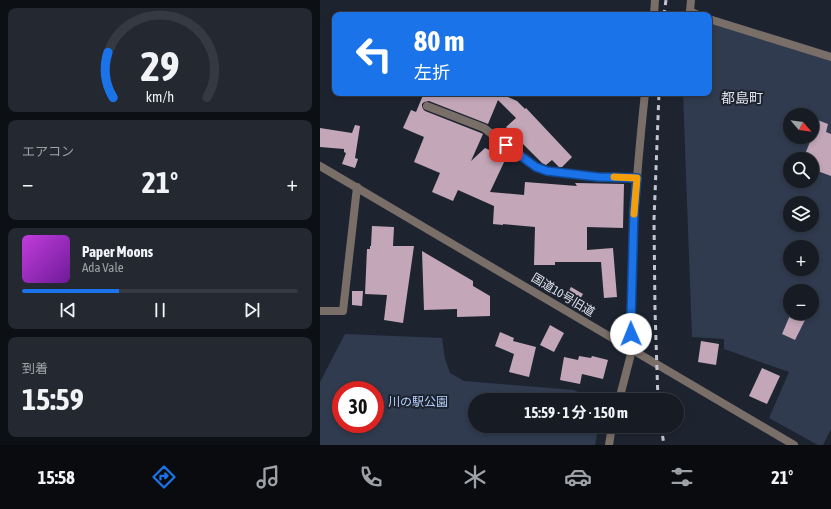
<!DOCTYPE html>
<html lang="ja">
<head>
<meta charset="utf-8">
<style>
	body { margin:0; font-family:"Asap Condensed","Noto Sans JP",sans-serif; background:#232831; color:#f1f3f6; height:100vh; display:flex; flex-direction:column; font-size:15px; white-space:nowrap }
	* { box-sizing:border-box; margin:0 }
	p { font-size:13px; color:#9ea1a6 }
	.icon { flex:none; width:22px; height:22px; fill:none; stroke:currentColor; stroke-width:2; stroke-linecap:round; stroke-linejoin:round }
	.map { position:relative; flex:1; overflow:hidden }
	.details { display:flex; flex-direction:column; gap:8px; padding:8px; background:#0c0f14; width:320px }
	.details>* { flex:none }
	.banner { position:absolute; left:12px; top:12px; width:380px; height:84px; border-radius:8px; box-shadow:0 2px 6px #0003,0 0 0 1px #353941; background:#1a73e8; color:#fff; overflow:hidden }
	.needle { width:26px; rotate:118deg }
	.buttons { position:absolute; left:463px; top:108px; display:grid; gap:8px }
	.buttons a { display:grid; place-items:center; width:36px; height:36px; border-radius:50%; background:#161b24; box-shadow:0 2px 6px #0003,0 0 0 1px #353941; font-size:20px }
	.speed { position:absolute; left:12px; top:381px; display:flex; gap:8px; font-size:20px; font-weight:700; text-align:center }
	.speed>* { display:grid; place-content:center; width:52px; height:52px; border-radius:50%; background:#161b24; box-shadow:0 2px 6px #0003,0 0 0 1px #353941; line-height:1 }
	.speed .limit { border:6px solid #d22; background:#fff; color:#111 }
	.pin { position:absolute; display:grid; place-items:center; width:34px; height:34px; color:#fff; margin:-17px; border-radius:8px; box-shadow:0 2px 6px #0006 }
	.me { position:absolute; width:44px; margin:-22px; rotate:359deg; stroke-linejoin:round; filter:drop-shadow(0 0 3px #0008) }
	.turn { display:flex; align-items:center; gap:14px; height:84px; padding:0 16px; font-size:18px }
	.turn .icon { width:52px; height:52px; stroke-width:2.5 }
	.turn b { display:block; font-size:28px; line-height:34px }
	.big { font-size:30px; font-weight:700; line-height:1.1 }
	.details .card { flex:1; display:flex; flex-direction:column; justify-content:center; gap:6px; min-width:0; padding:0 14px; border-radius:8px; background:#232831 }
	.details .dial { align-items:center; gap:0 }
	.dial svg { height:104px; overflow:visible; fill:none; stroke:#353941; stroke-width:7; stroke-linecap:round; text-anchor:middle }
	.dial text { fill:#f1f3f6; stroke:none }
	.song { display:flex; align-items:center; gap:12px }
	.cover { width:48px; height:48px; border-radius:6px; background:linear-gradient(135deg,hsl(290 70% 55%),hsl(280 70% 35%)) }
	.played { height:4px; border-radius:2px; background:linear-gradient(90deg,#1a73e8 35%,#353941 35%) }
	.keys { display:flex; justify-content:space-around; direction:ltr }
	.heat { display:flex; justify-content:space-between; align-items:center; font-size:22px; direction:ltr }
	.trip { position:absolute; left:148px; top:393px; width:216px; height:40px; border-radius:20px; background:#161b24; box-shadow:0 2px 6px #0003,0 0 0 1px #353941; font-weight:700; line-height:40px; text-align:center }
	.menu { display:flex; height:64px; justify-content:space-around; align-items:center; background:#090b0e; color:#9ea1a6 }
	.menu .icon { width:28px; height:28px }
	.menu .on { color:#1a73e8 }
	.menu b { font-size:18px; color:#f1f3f6 }
	main { display:flex; flex:1; min-height:0 }
	.map>svg:first-child { display:block }
	.green { fill:#303b4f; fill-rule:evenodd }
	.building { fill:#c3a7b8 }
	.lines { fill:none; stroke-linecap:round; stroke-linejoin:round }
	.minor { stroke:#7a6e68; stroke-width:8 }
	.tertiary { stroke:#7a6e68; stroke-width:8 }
	.rail { stroke:#c2c6d0; stroke-width:3; stroke-dasharray:5 5; stroke-linecap:butt }
	.route-casing { stroke:#114b97; stroke-width:10 }
	.route { stroke:#1a73e8; stroke-width:7 }
	.slow { stroke:#f59e0b; stroke-width:7 }
	.labels { text-anchor:middle; stroke-width:4; stroke-linejoin:round; paint-order:stroke }
	.street-label { font-size:12px; fill:#dee2eb; stroke:#1d2430 }
	.park-label { font-size:12px; fill:#b5d0fd; stroke:#1d2430 }
	.quarter-label { font-size:14px; fill:#dee2eb; stroke:#1d2430 }
</style>
</head>
<body>
<main>
<section class="details">
<div class="card dial"><svg viewBox="0 0 100 80">
<path d="M14 69A42 42 0 1 1 86 69"/>
<path d="M14 69A42 42 0 0 1 10 34" stroke="#1a73e8"/>
<text x="50" y="56" font-size="32" font-weight="700">29</text>
<text x="50" y="72" font-size="11">km/h</text>
</svg></div>
<div class="card"><p>エアコン</p>
<div class="heat"><a>−</a><b class="big">21°</b><a>+</a></div>
</div>
<div class="card">
<div class="song"><i class="cover"></i><div><b>Paper Moons</b><p>Ada Vale</p></div></div>
<div class="played"></div>
<div class="keys"><svg class="icon" aria-label="previous" viewBox="0 0 24 24"><path d="M18 5L8 12l10 7zM5 5v14"/></svg><svg class="icon" aria-label="pause" viewBox="0 0 24 24"><path d="M8 5v14M16 5v14"/></svg><svg class="icon" aria-label="next" viewBox="0 0 24 24"><path d="M6 5l10 7-10 7zM19 5v14"/></svg></div>
</div>
<div class="card"><p>到着</p><b class="big">15:59</b></div>
</section>
<div class="map">
<svg width="511" height="445" viewBox="0 0 511 445">
	<rect width="100%" height="100%" fill="#1d2430"/>
	<g class="green">
		<path d="M389 19 511 57V429L503 445H498L449 418 469 372 404 349V339L372 337 363 93H389ZM470 115H492V137H470ZM470 159H492V181H470ZM470 203H492V225H470ZM470 247H492V269H470ZM470 291H492V313H470Z"/>
		<path d="M25 334 122 338 125 359 130 373 144 381 254 390 274 400H155V426H279L275 445H0V382ZM21 390H55V424H21Z"/>
	</g>
	<g class="building">
		<polygon points="104,93 182,93 181,94 197,101 205,109 206,108 252,157 242,167 239,167 232,160 226,165 222,163 186,127 196,118 178,100 168,124 109,101 104,102 102,104 102,106 103,109 105,111 161,133 163,134 151,161 165,148 186,158 170,192 204,195 205,182 257,186 255,183 304,184 303,228 267,227 267,250 293,248 297,297 284,298 281,262 235,262 235,265 214,265 215,227 183,224 183,225 173,224 174,206 138,190 133,201 112,192 120,173 94,162 104,137 83,128 91,110 96,112"/>
		<polygon points="495,119 508,124 506,132 511,134 511,176 492,169 492,159 483,159 492,137 492,127"/>
		<polygon points="35,125 40,126 35,158 38,159 35,168 22,164 26,153 24,152 24,149 0,147 0,128 32,133"/>
		<polygon points="52,226 74,227 73,246 94,246 83,323 64,320 67,295 45,294 47,249 50,249 50,246 51,246"/>
		<polygon points="102,251 153,281 153,286 170,296 170,316 137,317 137,309 104,310"/>
		<polygon points="251,287 263,294 258,303 246,296"/>
		<polygon points="32,291 43,291 42,306 32,305"/>
		<polygon points="471,313 485,320 475,340 462,334"/>
		<polygon points="230,325 244,333 234,352 220,345"/>
		<polygon points="180,332 194,338 193,341 216,347 209,377 189,372 194,354 175,346"/>
		<polygon points="381,341 399,344 396,365 378,362"/>
		<polygon points="259,356 271,358 272,356 288,360 283,379 262,374 260,384 240,380 244,357 258,360"/>
		<polygon points="442,368 460,376 447,404 429,396"/>
	</g>
	<g class="lines">
		<g class="minor">
			<polyline points="371,0 370,11 378,15"/>
			<polyline points="334,15 335,0"/>
			<polyline points="389,19 511,57"/>
			<polyline points="107,106 164,128 208,162 216,167 227,171 278,177 317,178"/>
			<polyline points="0,311 23,311 37,187"/>
			<path d="M312 350C309 264 316 178 325 93"/>
		</g>
		<g class="tertiary">
			<polyline points="0,166 474,445"/>
			<polyline points="299,400 312,350"/>
			<polyline points="289,445 292,426"/>
		</g>
		<g class="rail">
			<polyline points="344,15 346,0"/>
			<polyline points="338,400 335,311 334,220 339,93"/>
			<polyline points="341,426 344,445"/>
		</g>
	</g>
	<g class="lines">
		<defs>
			<polyline id="route" points="186,145 216,167 227,171 278,177 317,178 314,210 311,319 311,334"/>
		</defs>
		<use href="#route" class="route-casing"/>
		<use href="#route" class="route"/>
		<polyline class="slow" points="294,177 317,178 314,214"/>
	</g>
	<g class="labels">
		<g class="street-label">
			<text transform="translate(243 295) rotate(31)" y="4">国道10号旧道</text>
		</g>
		<g class="park-label">
			<text x="98" y="406">川の駅公園</text>
		</g>
		<g class="quarter-label">
			<text x="422" y="103">都島町</text>
		</g>
	</g>
</svg>
<div class="buttons">
<a><svg class="needle" viewBox="-14 -14 28 28"><path d="M0-13l5 13h-10z" fill="#e53935"/><path d="M0 13l5-13h-10z" fill="#9ea1a6"/></svg></a>
<a><svg class="icon" aria-label="search" viewBox="0 0 24 24"><circle cx="10" cy="10" r="6"/><path d="M15 15l6 6"/></svg></a>
<a><svg class="icon" aria-label="layers" viewBox="0 0 24 24"><path d="M12 4l9 5-9 5-9-5zM3 14l9 5 9-5"/></svg></a>
<a>+</a>
<a>−</a>
</div>
<div class="speed"><div class="limit">30</div></div>
<div class="pin" style="left:186px;top:145px;background:#d93025"><svg class="icon" aria-label="arrive" viewBox="0 0 24 24"><path d="M6 21V4h12l-3 4 3 4H6"/></svg></div>
<svg class="me" style="left:311px;top:334px" viewBox="-20 -20 40 40"><circle r="19" fill="#fff"/><path d="M0-13L10 11 0 6-10 11z" fill="#1a73e8"/></svg>
<div class="trip">15:59 · 1 分 · 150 m</div>
<div class="banner">
<div class="turn"><svg class="icon" aria-label="left" viewBox="0 0 24 24"><path d="M17 20v-9H6M10 6l-5 5 5 5"/></svg><div><b>80 m</b>左折</div></div>
</div>
</div>
</main>
<nav class="menu">
<b>15:58</b>
<svg class="icon on" aria-label="directions" viewBox="0 0 24 24"><path d="M12 3l9 9-9 9-9-9zM9 14v-3h6M13 9l2 2-2 2"/></svg>
<svg class="icon" aria-label="music" viewBox="0 0 24 24"><path d="M9 18V5l10-2v13"/><circle cx="6" cy="18" r="3"/><circle cx="16" cy="16" r="3"/></svg>
<svg class="icon" aria-label="phone" viewBox="0 0 24 24"><path d="M5 4h4l2 5-3 2q2 4 5 5l2-3 5 2v4C11 20 4 13 5 4z"/></svg>
<svg class="icon" aria-label="climate" viewBox="0 0 24 24"><path d="M12 3v18M4 7l16 10M4 17L20 7"/></svg>
<svg class="icon" aria-label="car" viewBox="0 0 24 24"><path d="M5 17H2v-5l4-1 3-4h7l3 4 3 1v5h-3M9 17h6M6 11h13"/><circle cx="7" cy="17" r="2"/><circle cx="17" cy="17" r="2"/></svg>
<svg class="icon" aria-label="filters" viewBox="0 0 24 24"><path d="M4 7h16M4 17h16"/><circle cx="9" cy="7" r="2"/><circle cx="15" cy="17" r="2"/></svg>
<b>21°</b>
</nav>
</body>
</html>
